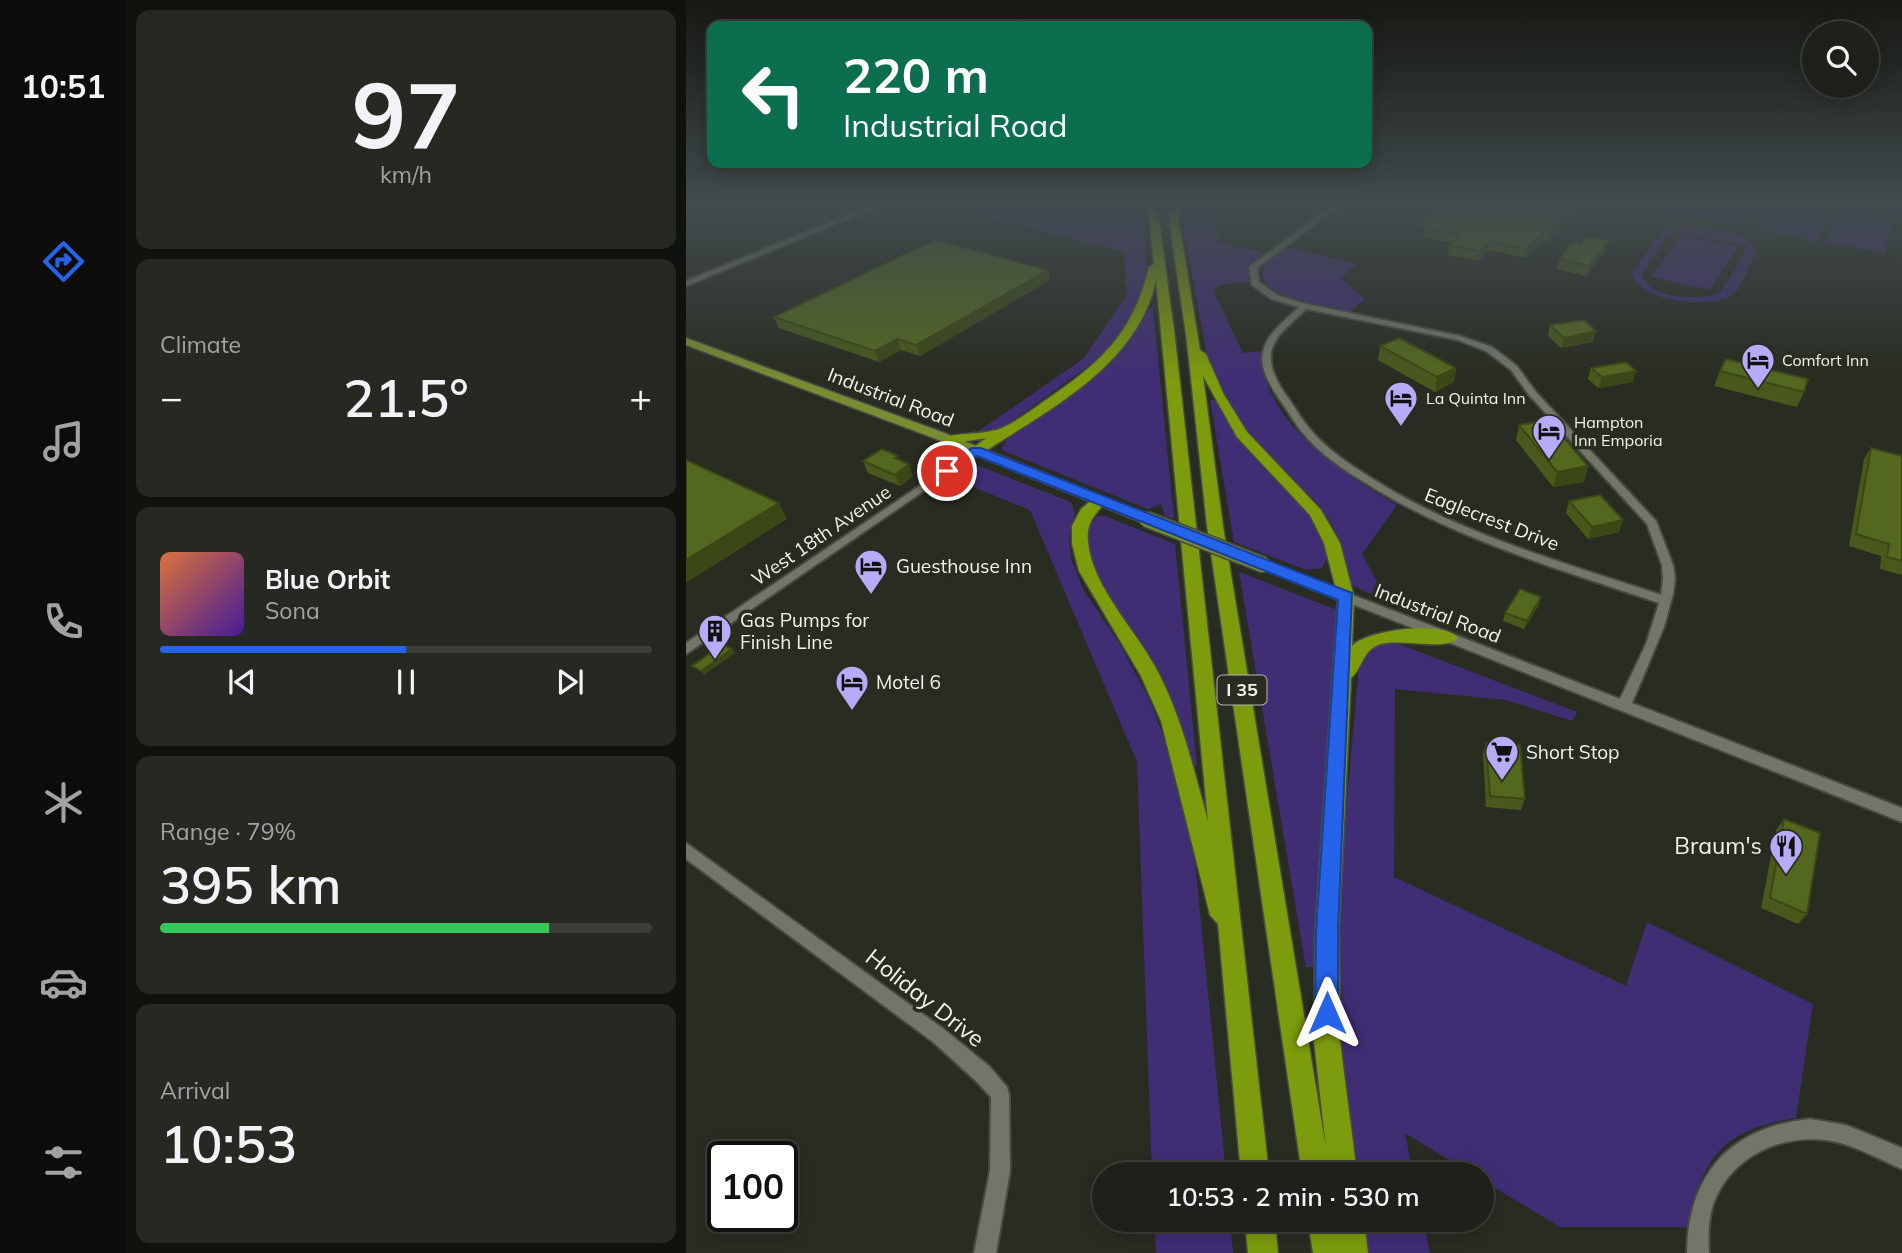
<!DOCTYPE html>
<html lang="en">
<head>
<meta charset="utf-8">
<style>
	body { margin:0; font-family:Mulish,sans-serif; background:#262922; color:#f1f3f6; height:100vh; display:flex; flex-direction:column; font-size:26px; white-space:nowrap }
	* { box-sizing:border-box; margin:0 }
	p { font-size:23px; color:#a1a3a2 }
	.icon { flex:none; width:38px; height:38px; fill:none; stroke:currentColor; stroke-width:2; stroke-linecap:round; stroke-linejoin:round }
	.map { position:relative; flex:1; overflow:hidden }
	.drawer { display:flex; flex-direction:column; gap:10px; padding:10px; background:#10120e; width:560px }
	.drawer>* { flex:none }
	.hud { position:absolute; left:21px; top:21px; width:665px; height:147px; border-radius:14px; box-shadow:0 4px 18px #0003,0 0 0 2px #3c3e38; background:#0b6e4f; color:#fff; overflow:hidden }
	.controls { position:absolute; left:1116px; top:21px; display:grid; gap:14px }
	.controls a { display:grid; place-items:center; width:77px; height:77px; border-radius:50%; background:#1e2119; box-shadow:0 4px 18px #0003,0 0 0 2px #3c3e38; font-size:35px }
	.speed { position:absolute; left:21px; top:1141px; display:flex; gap:14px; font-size:35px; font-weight:700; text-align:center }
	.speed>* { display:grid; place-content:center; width:91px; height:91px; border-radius:50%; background:#1e2119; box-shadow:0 4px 18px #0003,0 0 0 2px #3c3e38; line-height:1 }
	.speed .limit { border:4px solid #111; border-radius:10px; background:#fff; color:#111 }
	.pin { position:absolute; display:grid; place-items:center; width:60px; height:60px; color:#fff; margin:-30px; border:4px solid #fff; border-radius:50%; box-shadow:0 2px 7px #0007 }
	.me { position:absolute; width:77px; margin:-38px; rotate:0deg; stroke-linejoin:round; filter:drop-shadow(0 0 5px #0008) }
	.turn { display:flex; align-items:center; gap:24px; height:147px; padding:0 21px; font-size:32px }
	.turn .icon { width:91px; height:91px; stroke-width:2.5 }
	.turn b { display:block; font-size:49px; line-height:60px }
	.big { font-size:52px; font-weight:600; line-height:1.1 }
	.drawer .card { flex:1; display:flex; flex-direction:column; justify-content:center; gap:10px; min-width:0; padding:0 24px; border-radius:14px; background:#262922 }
	.drawer .dial { align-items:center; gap:0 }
	.dial b { font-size:91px; line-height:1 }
	.song { display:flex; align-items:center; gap:21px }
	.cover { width:84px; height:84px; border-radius:10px; background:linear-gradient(135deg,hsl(20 70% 55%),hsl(260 70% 35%)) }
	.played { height:7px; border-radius:4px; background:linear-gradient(90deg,#2563eb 50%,#3c3e38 50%) }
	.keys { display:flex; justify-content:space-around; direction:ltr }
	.heat { display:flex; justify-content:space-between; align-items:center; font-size:38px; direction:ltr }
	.charge { height:10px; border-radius:5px; background:linear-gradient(90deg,#34c759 79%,#3c3e38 0) }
	.trip { position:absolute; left:406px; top:1162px; width:402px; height:70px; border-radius:35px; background:#1e2119; box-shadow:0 4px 18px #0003,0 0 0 2px #3c3e38; font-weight:600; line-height:70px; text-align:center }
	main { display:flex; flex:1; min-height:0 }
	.tabs { display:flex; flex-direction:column; width:126px; justify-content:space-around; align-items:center; background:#0c0d0a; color:#a1a3a2 }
	.tabs .icon { width:49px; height:49px }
	.tabs .active { color:#2563eb }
	.tabs b { font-size:32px; color:#f1f3f6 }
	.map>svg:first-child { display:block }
	.green { fill:#402e75; fill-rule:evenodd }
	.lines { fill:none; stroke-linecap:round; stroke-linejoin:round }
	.minor-casing { stroke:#474a40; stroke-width:4 }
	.major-casing { stroke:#474a40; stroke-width:3 }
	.highway-casing { stroke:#474a40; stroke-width:3 }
	.minor { fill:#717668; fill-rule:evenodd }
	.major { fill:#788c31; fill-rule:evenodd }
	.highway { fill:#7c9b0d; fill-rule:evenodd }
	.major-bridge-casing { stroke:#474a40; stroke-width:18; stroke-linecap:butt }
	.major-bridge { stroke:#788c31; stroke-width:15 }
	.wall { fill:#48591b }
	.shaded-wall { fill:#3b4816 }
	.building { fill:#54671f; stroke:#3b4816; stroke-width:2 }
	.route { fill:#2563eb; stroke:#184099; stroke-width:2 }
	.labels { text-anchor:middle; stroke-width:7; stroke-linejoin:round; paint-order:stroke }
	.far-poi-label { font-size:16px; fill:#f1f3ec; stroke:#282c21; text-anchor:start }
	.shield { fill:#282c21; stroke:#b5b7af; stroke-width:2 }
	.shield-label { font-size:18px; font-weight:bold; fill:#f1f3ec }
	.street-label { font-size:19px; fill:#f1f3ec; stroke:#282c21 }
	.poi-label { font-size:19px; fill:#f1f3ec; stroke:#282c21; text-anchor:start }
	.near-poi-label { font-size:23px; fill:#f1f3ec; stroke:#282c21; text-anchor:end }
	.near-street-label { font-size:23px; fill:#f1f3ec; stroke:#282c21 }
</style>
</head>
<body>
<main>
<nav class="tabs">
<b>10:51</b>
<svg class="icon active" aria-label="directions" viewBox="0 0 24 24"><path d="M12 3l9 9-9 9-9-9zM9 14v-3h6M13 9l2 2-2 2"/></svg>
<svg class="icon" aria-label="music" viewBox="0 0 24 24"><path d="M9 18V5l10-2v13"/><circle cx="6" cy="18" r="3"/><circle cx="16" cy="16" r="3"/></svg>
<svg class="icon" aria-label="phone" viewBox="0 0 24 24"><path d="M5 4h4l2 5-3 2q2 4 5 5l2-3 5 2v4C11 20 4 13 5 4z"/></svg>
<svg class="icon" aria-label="climate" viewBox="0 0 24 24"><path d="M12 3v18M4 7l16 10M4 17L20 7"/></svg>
<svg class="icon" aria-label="car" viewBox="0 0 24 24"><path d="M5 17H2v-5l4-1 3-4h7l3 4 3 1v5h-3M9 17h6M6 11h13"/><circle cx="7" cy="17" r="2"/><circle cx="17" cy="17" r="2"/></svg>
<svg class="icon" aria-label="filters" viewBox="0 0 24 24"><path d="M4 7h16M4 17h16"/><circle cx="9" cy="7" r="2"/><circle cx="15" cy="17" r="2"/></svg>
</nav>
<section class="drawer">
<div class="card dial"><b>97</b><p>km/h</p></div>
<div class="card"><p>Climate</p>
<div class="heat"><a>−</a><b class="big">21.5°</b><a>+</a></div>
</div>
<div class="card">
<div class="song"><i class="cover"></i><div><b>Blue Orbit</b><p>Sona</p></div></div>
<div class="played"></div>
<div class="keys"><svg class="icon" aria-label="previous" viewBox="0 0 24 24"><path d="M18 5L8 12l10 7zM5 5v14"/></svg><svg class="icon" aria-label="pause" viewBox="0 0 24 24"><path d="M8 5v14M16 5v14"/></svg><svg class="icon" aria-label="next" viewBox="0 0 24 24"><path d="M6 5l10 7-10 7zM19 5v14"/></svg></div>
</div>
<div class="card"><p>Range · 79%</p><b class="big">395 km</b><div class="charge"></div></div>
<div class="card"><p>Arrival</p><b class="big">10:53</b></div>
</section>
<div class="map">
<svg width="1216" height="1253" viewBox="0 0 1216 1253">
	<rect width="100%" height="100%" fill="#282c21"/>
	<g class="green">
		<polygon points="248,205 457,205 461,275 453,308 423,351 318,427 287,435 397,359 441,295 438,252"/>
		<path d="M524 205 533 243 576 252 564 267V282L532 285 528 292 557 353 576 351C573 420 659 475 711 505L676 554 702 602 664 584 657 549 646 524 631 503 559 429 534 389 520 350 493 206Z"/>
		<polygon points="984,205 1040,205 1067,211 1058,227 979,212"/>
		<polygon points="1087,205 1145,205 1131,241 1074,230"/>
		<polygon points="1152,205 1208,213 1199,253 1139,242"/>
		<path d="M981 225C1006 229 1058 221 1070 252 1064 264 1057 285 1047 294 1028 311 947 301 946 272ZM990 232 1059 246 1060 251 1034 293C1014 300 962 301 956 273L983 236Z"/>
		<polygon points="996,235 1051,246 1024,290 965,277"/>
		<path d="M599 247 671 264 655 278 679 299 665 311C632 304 533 293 599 247Z"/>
		<path d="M463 308H467L488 519 479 516 475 504 462 509 315 450C329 420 385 393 412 371 433 354 450 332 463 308Z"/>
		<path d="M524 400H529C539 419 551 437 566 453 596 487 630 510 642 556L636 568 620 570 548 542Z"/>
		<polygon points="293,466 385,502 389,513 383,537 385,559 397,589 433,643 464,701 486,760 509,862 540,1174 466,1174 451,762 344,510 265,478 278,468"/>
		<polygon points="411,516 419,516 489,544 511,766 505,767 431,611 407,570 398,532"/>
		<polygon points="553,572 654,611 631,966 620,968"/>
		<path d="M710 643 891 712 886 721 820 700 709 689 708 877 940 986 961 922 1127 1004 1110 1118C1038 1129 1016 1156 1002 1227H874L796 1180V1174H786L719 1133 727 1174H668C657 1094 648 1012 652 930 656 841 666 752 673 664 679 647 694 644 710 643Z"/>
		<polygon points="468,1220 544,1220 547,1253 470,1253"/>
		<polygon points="675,1220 737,1220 744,1253 680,1253"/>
	</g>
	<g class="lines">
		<defs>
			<g id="minor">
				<polygon points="186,205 196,205 0,286 0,281"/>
				<path d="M647 205H655L571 268 573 282 591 295 616 303 774 336 806 347 831 366 849 391 970 521 987 565 989 579 987 594 978 627 946 703 1216 808V822L656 600 654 597 656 594H664L934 699 960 644 973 603C873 569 768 539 678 482 656 469 632 452 616 432 609 424 604 414 598 406 588 391 573 371 577 352 580 334 600 320 613 307L585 299 566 285 563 267ZM620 309 772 340 800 351 825 370 843 395 961 524 976 565 977 579 975 595C878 563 777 535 690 481 666 466 641 450 623 428 616 420 611 411 605 402 595 389 583 371 585 354 587 335 608 322 620 309Z"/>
				<polygon points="290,448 293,449 293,453 0,654 0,643"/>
				<polygon points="0,843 259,1030 304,1067 321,1087 323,1094 324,1171 310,1253 288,1253 304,1171 305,1097 290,1081 247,1042 0,859"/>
				<path d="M1124 1119 1160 1125 1216 1148V1169C1192 1159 1171 1146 1146 1141 1097 1132 1044 1156 1027 1205 1022 1220 1022 1237 1023 1253H1001C1002 1173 1045 1127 1124 1119Z"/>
			</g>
			<g id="major">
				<polygon points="0,338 253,431 465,516 467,519 460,523 455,522 245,437 0,345"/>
				<polygon points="578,560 665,593 668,597 665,601 655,601 573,568 571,565"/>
			</g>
			<g id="highway">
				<path d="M462 205H471L489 338 583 1174H555L532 924 524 915 475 721 455 676 393 571 386 544V526L395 509 408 498H418L420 501C409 516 400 521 402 542 406 588 453 633 473 674 497 721 508 771 522 821L470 280C452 366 362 410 295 454H285L283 451 300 438 263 444 256 440 263 436C279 433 302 434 316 428 330 422 344 411 357 402 413 364 447 335 463 267L468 264Z"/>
				<path d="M481 205H490L514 350 520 354 538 395 561 432 635 510 654 543 668 597 666 646C681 629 761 620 772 638 763 652 711 637 692 645 676 652 676 669 665 678L653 931 654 1041 671 1174H616L521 526 501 342ZM517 376 551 437 624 515 638 543 652 597 629 931 628 1041 640 1148 537 526Z"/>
				<polygon points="559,1220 589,1220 592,1253 562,1253"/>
				<polygon points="622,1220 678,1220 682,1253 627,1253"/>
			</g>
		</defs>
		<use href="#minor" class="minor-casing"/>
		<use href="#major" class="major-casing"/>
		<use href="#highway" class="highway-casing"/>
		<use href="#minor" class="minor"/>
		<use href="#major" class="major"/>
		<use href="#highway" class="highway"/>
		<defs>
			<polyline id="major-bridge" points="460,519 578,565"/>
		</defs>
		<use href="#major-bridge" class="major-bridge-casing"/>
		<use href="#major-bridge" class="major-bridge"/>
	</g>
	<g class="wall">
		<polygon points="752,205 871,205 883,218 862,242 856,241 839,258 803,250 792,261 762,255 763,245 766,243 738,237 739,229 736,229 737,219 752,208"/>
		<polygon points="922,241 919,251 900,276 871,269 873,259 895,244"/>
		<polygon points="362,270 364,280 234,356 215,350 193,362 93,328 88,317"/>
		<polygon points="864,325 907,342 875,348 862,336"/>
		<polygon points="694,346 770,368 768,382 749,392 692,360"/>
		<polygon points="905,368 947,382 912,388 902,379"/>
		<polygon points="1034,371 1118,392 1111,407 1028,386"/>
		<polygon points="833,425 902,466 898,482 867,487 830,440"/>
		<polygon points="1185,448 1216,456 1216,575 1194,569 1195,556 1163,546 1178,459"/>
		<polygon points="177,461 214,461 227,476 214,486 182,473"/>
		<polygon points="883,501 937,520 933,532 902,539 880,513"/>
		<polygon points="853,605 838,629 817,621 819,613"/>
		<polygon points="800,743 839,799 835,810 800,807 797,754"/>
		<polygon points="1098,819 1121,914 1112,924 1075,908 1090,830"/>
	</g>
	<g class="shaded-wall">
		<polygon points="886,208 883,218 862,242 864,232"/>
		<polygon points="858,231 856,241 839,258 841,249"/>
		<polygon points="805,241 803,250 792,261 793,251"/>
		<polygon points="922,241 919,251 900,276 903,266"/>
		<polygon points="362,270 364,280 234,356 230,345"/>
		<polygon points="910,331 907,342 875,348 878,338"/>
		<polygon points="211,339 215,350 193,362 189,351"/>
		<polygon points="770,368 768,382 749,392 751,377"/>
		<polygon points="950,371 947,382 912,388 916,377"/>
		<polygon points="223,464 227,476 214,486 209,475"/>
		<polygon points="902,466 898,482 867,487 871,472"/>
		<polygon points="93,503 101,519 0,583 0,560"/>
		<polygon points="937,520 933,532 902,539 906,527"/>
		<polygon points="855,597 853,605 838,629 841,621"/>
		<polygon points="46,649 49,653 18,675 15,671"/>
	</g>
	<g class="building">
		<polygon points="753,205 871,205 886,208 864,232 858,231 841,249 805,241 793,251 763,245 776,235 739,227 745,221 737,219 754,207"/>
		<polygon points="901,237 922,241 903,266 873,259 887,242 895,244"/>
		<polygon points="249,240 362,270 230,345 211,339 189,351 88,317"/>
		<polygon points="898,320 910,331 878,338 864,325"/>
		<polygon points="713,338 770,368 751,377 694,346"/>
		<polygon points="1040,359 1122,379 1118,392 1034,371"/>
		<polygon points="940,362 950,371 916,377 905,368"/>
		<polygon points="863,420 902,466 871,472 833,425"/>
		<polygon points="1185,448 1216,456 1216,561 1201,557 1203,544 1170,534"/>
		<polygon points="196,449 212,456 209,458 223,464 209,475 177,461"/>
		<polygon points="0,460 93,503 0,560"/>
		<polygon points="914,495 937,520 906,527 883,501"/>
		<polygon points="834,589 855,597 841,621 819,613"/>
		<polygon points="37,644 46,649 15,671 6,666"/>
		<polygon points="800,743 834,745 839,799 804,796"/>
		<polygon points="1098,819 1134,833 1121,914 1084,898"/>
	</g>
	<linearGradient id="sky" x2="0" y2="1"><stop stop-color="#161812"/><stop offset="0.54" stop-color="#424b4e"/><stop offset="1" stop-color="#424b4e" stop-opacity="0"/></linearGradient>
	<rect width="1216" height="381" fill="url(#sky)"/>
	<polygon class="route" points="286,448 295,448 666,593 652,931 652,1013 649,1022 641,1025 633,1022 629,1013 630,931 652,600 291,456 266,474 256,474 256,468"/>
	<defs>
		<symbol id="hotel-pin" viewBox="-11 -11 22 30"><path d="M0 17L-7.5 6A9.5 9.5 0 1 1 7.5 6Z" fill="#b7abf8" stroke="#282c21"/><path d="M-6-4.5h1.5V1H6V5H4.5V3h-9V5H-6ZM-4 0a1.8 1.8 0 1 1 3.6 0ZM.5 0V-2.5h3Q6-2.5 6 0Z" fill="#111"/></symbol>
		<symbol id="building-pin" viewBox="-11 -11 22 30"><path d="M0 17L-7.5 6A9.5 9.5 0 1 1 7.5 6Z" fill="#b7abf8" stroke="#282c21"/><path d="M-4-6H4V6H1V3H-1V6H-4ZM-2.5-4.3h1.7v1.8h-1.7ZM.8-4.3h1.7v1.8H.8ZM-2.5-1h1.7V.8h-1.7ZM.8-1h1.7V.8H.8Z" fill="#111"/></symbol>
		<symbol id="supermarket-pin" viewBox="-11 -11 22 30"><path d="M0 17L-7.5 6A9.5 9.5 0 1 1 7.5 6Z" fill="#b7abf8" stroke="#282c21"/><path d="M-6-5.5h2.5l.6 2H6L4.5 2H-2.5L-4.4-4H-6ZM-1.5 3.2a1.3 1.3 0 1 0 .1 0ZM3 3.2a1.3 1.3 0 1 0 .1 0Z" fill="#111"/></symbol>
		<symbol id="restaurant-pin" viewBox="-11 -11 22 30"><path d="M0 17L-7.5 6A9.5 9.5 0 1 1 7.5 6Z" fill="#b7abf8" stroke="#282c21"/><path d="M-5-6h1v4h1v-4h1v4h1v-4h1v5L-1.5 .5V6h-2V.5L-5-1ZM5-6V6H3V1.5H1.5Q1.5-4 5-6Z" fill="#111"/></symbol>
	</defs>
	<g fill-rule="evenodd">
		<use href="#hotel-pin" x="1053" y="341" width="38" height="52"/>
		<use href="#hotel-pin" x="696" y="379" width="38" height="52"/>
		<use href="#hotel-pin" x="844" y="412" width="38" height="52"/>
		<use href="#hotel-pin" x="166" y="547" width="38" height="52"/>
		<use href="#building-pin" x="10" y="612" width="38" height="52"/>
		<use href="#hotel-pin" x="147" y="663" width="38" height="52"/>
		<use href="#supermarket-pin" x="797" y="733" width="38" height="52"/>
		<use href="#restaurant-pin" x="1081" y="827" width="38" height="52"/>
	</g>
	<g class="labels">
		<g class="far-poi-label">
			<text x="1096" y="366">Comfort Inn</text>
			<text x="740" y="404">La Quinta Inn</text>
			<text x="888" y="428">Hampton<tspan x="888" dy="18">Inn Emporia</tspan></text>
		</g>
		<rect class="shield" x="531.5" y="675.5" width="49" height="29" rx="5"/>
		<g class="shield-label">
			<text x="556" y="696">I 35</text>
		</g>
		<g class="street-label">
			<text transform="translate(205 397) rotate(21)" y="7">Industrial Road</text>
			<text transform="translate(806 519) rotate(21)" y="7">Eaglecrest Drive</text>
			<text transform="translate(135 535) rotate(-34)" y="7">West 18th Avenue</text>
			<text transform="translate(752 613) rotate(21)" y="7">Industrial Road</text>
		</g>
		<g class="poi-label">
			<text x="210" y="573">Guesthouse Inn</text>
			<text x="54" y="627">Gas Pumps for<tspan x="54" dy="22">Finish Line</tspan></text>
			<text x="190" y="689">Motel 6</text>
			<text x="840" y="759">Short Stop</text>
		</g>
		<g class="near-poi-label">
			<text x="1076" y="854">Braum's</text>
		</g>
		<g class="near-street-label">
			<text transform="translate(239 998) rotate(38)" y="8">Holiday Drive</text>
		</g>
	</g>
</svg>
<div class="controls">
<a><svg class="icon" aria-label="search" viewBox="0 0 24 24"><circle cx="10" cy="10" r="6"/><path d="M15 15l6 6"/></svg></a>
</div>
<div class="speed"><div class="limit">100</div></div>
<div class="pin" style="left:261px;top:471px;background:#d93025"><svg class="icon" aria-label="arrive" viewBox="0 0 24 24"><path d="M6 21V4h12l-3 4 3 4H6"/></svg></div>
<svg class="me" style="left:641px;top:1013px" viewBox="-20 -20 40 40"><path d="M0-17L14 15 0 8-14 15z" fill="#2563eb" stroke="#fff" stroke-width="4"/></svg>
<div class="trip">10:53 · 2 min · 530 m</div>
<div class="hud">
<div class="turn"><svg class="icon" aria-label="left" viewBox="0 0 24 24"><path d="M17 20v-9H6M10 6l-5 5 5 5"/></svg><div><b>220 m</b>Industrial Road</div></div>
</div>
</div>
</main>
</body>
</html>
